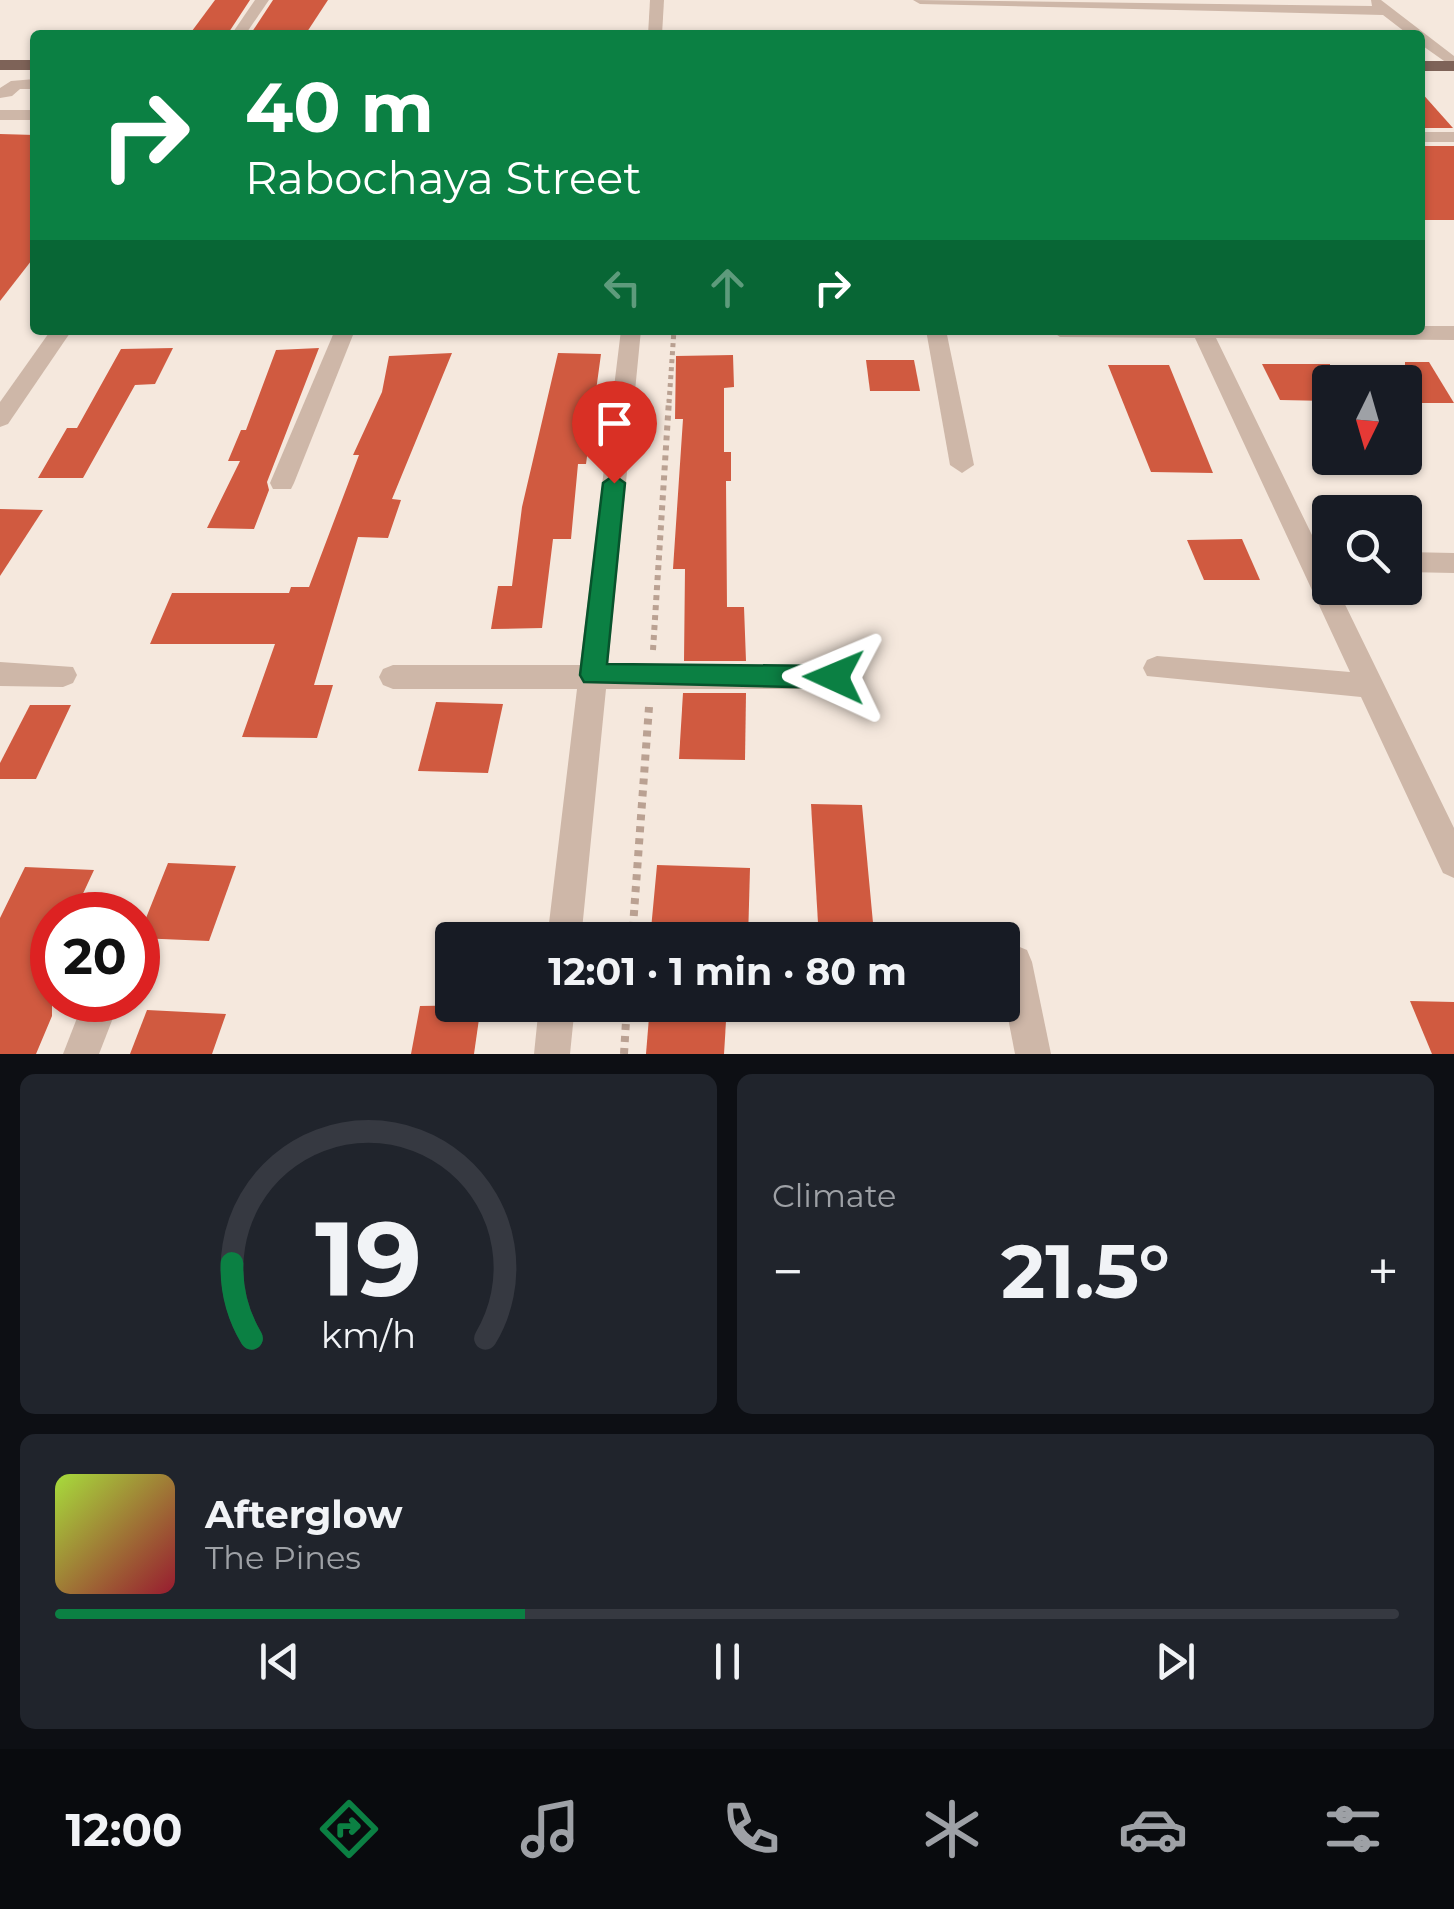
<!DOCTYPE html>
<html lang="en">
<head>
<meta charset="utf-8">
<style>
	body { margin:0; font-family:Montserrat,sans-serif; background:#20242c; color:#f1f3f6; height:100vh; display:flex; flex-direction:column; font-size:38px; white-space:nowrap }
	* { box-sizing:border-box; margin:0 }
	p { font-size:32px; color:#9ea1a6 }
	.icon { flex:none; width:55px; height:55px; fill:none; stroke:currentColor; stroke-width:2; stroke-linecap:round; stroke-linejoin:round }
	.map { position:relative; height:1054px; overflow:hidden }
	.details { display:flex; flex-direction:column; gap:20px; padding:20px; background:#0d0f14; flex:1 }
	.details>* { flex:none }
	.top-card { position:absolute; left:30px; top:30px; width:1395px; height:305px; border-radius:10px; box-shadow:0 2px 8px #0004; background:#0b8043; color:#fff; overflow:hidden }
	.needle { width:65px; rotate:185deg }
	.controls { position:absolute; left:1312px; top:365px; display:grid; gap:20px }
	.controls a { display:grid; place-items:center; width:110px; height:110px; border-radius:10px; background:#171b24; box-shadow:0 2px 8px #0004; font-size:50px }
	.speed { position:absolute; left:30px; top:892px; display:flex; gap:20px; font-size:50px; font-weight:700; text-align:center }
	.speed>* { display:grid; place-content:center; width:130px; height:130px; border-radius:50%; background:#171b24; box-shadow:0 2px 8px #0004; line-height:1 }
	.speed .limit { border:15px solid #d22; background:#fff; color:#111 }
	.pin { position:absolute; display:grid; place-items:center; width:85px; height:85px; color:#fff; margin:-102px -42px; border-radius:50% 50% 50% 0; rotate:-45deg; box-shadow:0 0 10px #0007 }
	.pin .icon { rotate:45deg }
	.me { position:absolute; width:110px; margin:-55px; rotate:271deg; stroke-linejoin:round; filter:drop-shadow(0 0 8px #0008) }
	.turn { display:flex; align-items:center; gap:35px; height:210px; padding:0 50px; font-size:45px }
	.turn .icon { width:130px; height:130px; stroke-width:2.5 }
	.turn b { display:block; font-size:70px; line-height:85px }
	.lanes { display:flex; align-items:center; height:95px; padding:0 50px; background:#0003; justify-content:center; gap:50px; direction:ltr }
	.lanes .off { opacity:.35 }
	.big { font-size:75px; font-weight:700; line-height:1.1 }
	.details .card { flex:1; display:flex; flex-direction:column; justify-content:center; gap:15px; min-width:0; padding:0 35px; border-radius:15px; background:#20242c }
	.details .dial { align-items:center; gap:0 }
	.dial svg { height:260px; overflow:visible; fill:none; stroke:#363941; stroke-width:7; stroke-linecap:round; text-anchor:middle }
	.dial text { fill:#f1f3f6; stroke:none }
	.song { display:flex; align-items:center; gap:30px }
	.cover { width:120px; height:120px; border-radius:15px; background:linear-gradient(135deg,hsl(80 70% 55%),hsl(350 70% 35%)) }
	.played { height:10px; border-radius:5px; background:linear-gradient(90deg,#0b8043 35%,#363941 35%) }
	.keys { display:flex; justify-content:space-around; direction:ltr }
	.heat { display:flex; justify-content:space-between; align-items:center; font-size:55px; direction:ltr }
	.details .tiles { flex:1; display:grid; gap:20px; grid-template-columns:1fr 1fr }
	.card:last-child { grid-column:span 2 }
	.trip { position:absolute; left:435px; top:922px; width:585px; height:100px; border-radius:10px; background:#171b24; box-shadow:0 2px 8px #0004; font-weight:700; line-height:100px; text-align:center }
	.tabs { display:flex; height:160px; justify-content:space-around; align-items:center; background:#090b0e; color:#9ea1a6 }
	.tabs .icon { width:70px; height:70px }
	.tabs .selected { color:#0b8043 }
	.tabs b { font-size:45px; color:#f1f3f6 }
	.map>svg:first-child { display:block }
	.building { fill:#d05a40 }
	.lines { fill:none; stroke-linecap:round; stroke-linejoin:round }
	.path-far2 { stroke:#baa192; stroke-width:5; stroke-dasharray:4 4; stroke-linecap:butt }
	.path-far1 { stroke:#baa192; stroke-width:6; stroke-dasharray:5 5; stroke-linecap:butt }
	.path { stroke:#baa192; stroke-width:8; stroke-dasharray:6 6; stroke-linecap:butt }
	.minor { fill:#ceb7a8; fill-rule:evenodd }
	.major { fill:#7e6358; fill-rule:evenodd }
	.route { fill:#0b8043; stroke:#07532c; stroke-width:2.5 }
</style>
</head>
<body>
<div class="map">
<svg width="1454" height="1054" viewBox="0 0 1454 1054">
	<rect width="100%" height="100%" fill="#f5e8dd"/>
	<g class="building">
		<polygon points="215,0 250,0 227,35 189,35"/>
		<polygon points="273,0 328,0 305,35 250,35"/>
		<polygon points="1420,91 1453,128 1420,128"/>
		<polygon points="0,134 35,135 35,256 0,301"/>
		<rect x="1420" y="146" width="34" height="74"/>
		<polygon points="173,348 155,384 135,385 83,478 38,478 67,428 77,428 121,349"/>
		<polygon points="319,348 267,482 269,490 254,529 207,528 240,461 228,461 241,430 246,430 276,350"/>
		<polygon points="452,353 392,499 401,500 388,538 358,537 314,685 333,685 317,738 242,737 275,644 150,644 172,593 289,593 291,587 309,587 359,455 353,455 382,392 389,356"/>
		<polygon points="558,353 601,354 586,464 578,464 571,539 553,539 542,628 491,629 498,586 512,586 522,507"/>
		<polygon points="733,355 734,387 724,388 724,452 731,452 731,481 726,481 727,607 744,607 746,661 684,661 685,569 673,569 683,419 675,419 676,356"/>
		<polygon points="866,360 914,360 920,391 870,391"/>
		<polygon points="1405,362 1429,362 1454,403 1405,403"/>
		<polygon points="1262,364 1330,364 1330,401 1280,400"/>
		<polygon points="1108,365 1169,365 1213,473 1151,472"/>
		<polygon points="0,509 43,510 0,576"/>
		<polygon points="1242,539 1260,580 1204,580 1187,540"/>
		<polygon points="683,693 746,693 745,760 679,759"/>
		<polygon points="436,702 503,704 488,773 418,771"/>
		<polygon points="30,705 71,705 36,779 0,779 0,763"/>
		<polygon points="811,804 862,805 873,923 818,923"/>
		<polygon points="168,863 236,866 209,941 138,938"/>
		<polygon points="657,865 750,868 748,940 650,940"/>
		<polygon points="25,867 94,870 73,915 52,915 52,1016 36,1054 0,1054 0,918"/>
		<polygon points="1410,1001 1454,1002 1454,1054 1432,1054"/>
		<polygon points="481,1005 474,1054 411,1054 420,1006"/>
		<polygon points="650,1005 727,1005 724,1054 646,1054"/>
		<polygon points="147,1010 226,1014 212,1054 130,1054"/>
	</g>
	<g class="lines">
		<polyline class="path-far2" points="669,403 674,330"/>
		<polyline class="path-far1" points="653,650 669,400"/>
		<g class="path">
			<polyline points="632,940 649,707"/>
			<polyline points="624,1054 627,1005"/>
		</g>
		<g class="minor">
			<polygon points="255,0 269,0 245,35 231,35"/>
			<polygon points="650,0 664,0 662,35 648,35"/>
			<polygon points="913,0 1372,6 1371,0 1381,0 1454,56 1454,68 1420,44 1420,35 1409,35 1383,15 920,4"/>
			<polygon points="35,79 35,89 20,89 12,96 0,98 0,88 11,81"/>
			<rect x="0" y="110" width="35" height="10"/>
			<rect x="1420" y="132" width="34" height="10"/>
			<polygon points="1420,326 1454,326 1454,340 1216,338 1330,572 1330,588 1337,588 1454,828 1454,878 1443,873 1361,697 1147,676 1143,668 1147,660 1157,656 1350,672 1195,338 1060,337 1050,330 1420,330"/>
			<polygon points="51,330 72,330 8,424 0,427 0,402"/>
			<polygon points="335,330 355,330 294,483 291,489 273,489 270,483"/>
			<polygon points="621,330 641,330 608,665 834,665 844,669 848,677 844,685 834,689 606,689 581,940 547,940 577,689 393,689 383,685 379,677 383,669 393,665 580,665"/>
			<polygon points="926,330 946,330 974,465 962,473 950,465"/>
			<polygon points="1405,552 1454,553 1454,573 1405,572"/>
			<polygon points="0,662 73,667 77,675 73,683 63,687 0,686"/>
			<polygon points="1015,945 1027,950 1032,962 1051,1054 1015,1054 1002,987 1002,951"/>
			<polygon points="84,1000 120,1000 99,1054 63,1054"/>
			<polygon points="539,1005 575,1005 570,1054 534,1054"/>
		</g>
		<g class="major">
			<rect x="0" y="60" width="35" height="10"/>
			<rect x="1420" y="61" width="34" height="10"/>
		</g>
	</g>
	<polygon class="route" points="614,475 625,483 607,664 834,666 843,669 847,677 843,684 834,688 584,682 580,675 603,483"/>
</svg>
<div class="controls">
<a><svg class="needle" viewBox="-14 -14 28 28"><path d="M0-13l5 13h-10z" fill="#e53935"/><path d="M0 13l5-13h-10z" fill="#9ea1a6"/></svg></a>
<a><svg class="icon" aria-label="search" viewBox="0 0 24 24"><circle cx="10" cy="10" r="6"/><path d="M15 15l6 6"/></svg></a>
</div>
<div class="speed"><div class="limit">20</div></div>
<div class="pin" style="left:614px;top:483px;background:#d93025"><svg class="icon" aria-label="arrive" viewBox="0 0 24 24"><path d="M6 21V4h12l-3 4 3 4H6"/></svg></div>
<svg class="me" style="left:834px;top:677px" viewBox="-20 -20 40 40"><path d="M0-17L14 15 0 8-14 15z" fill="#0b8043" stroke="#fff" stroke-width="4"/></svg>
<div class="trip">12:01 · 1 min · 80 m</div>
<div class="top-card">
<div class="turn"><svg class="icon" aria-label="right" viewBox="0 0 24 24"><path d="M7 20v-9h11M14 6l5 5-5 5"/></svg><div><b>40 m</b>Rabochaya Street</div></div>
<div class="lanes"><svg class="icon off" aria-label="left" viewBox="0 0 24 24"><path d="M17 20v-9H6M10 6l-5 5 5 5"/></svg><svg class="icon off" aria-label="ahead" viewBox="0 0 24 24"><path d="M12 20V5M6 11l6-6 6 6"/></svg><svg class="icon" aria-label="right" viewBox="0 0 24 24"><path d="M7 20v-9h11M14 6l5 5-5 5"/></svg></div>
</div>
</div>
<section class="details">
<div class="tiles">
<div class="card dial"><svg viewBox="0 0 100 80">
<path d="M14 69A42 42 0 1 1 86 69"/>
<path d="M14 69A42 42 0 0 1 8 46" stroke="#0b8043"/>
<text x="50" y="56" font-size="32" font-weight="700">19</text>
<text x="50" y="72" font-size="11">km/h</text>
</svg></div>
<div class="card"><p>Climate</p>
<div class="heat"><a>−</a><b class="big">21.5°</b><a>+</a></div>
</div>
<div class="card">
<div class="song"><i class="cover"></i><div><b>Afterglow</b><p>The Pines</p></div></div>
<div class="played"></div>
<div class="keys"><svg class="icon" aria-label="previous" viewBox="0 0 24 24"><path d="M18 5L8 12l10 7zM5 5v14"/></svg><svg class="icon" aria-label="pause" viewBox="0 0 24 24"><path d="M8 5v14M16 5v14"/></svg><svg class="icon" aria-label="next" viewBox="0 0 24 24"><path d="M6 5l10 7-10 7zM19 5v14"/></svg></div>
</div>
</div>
</section>
<nav class="tabs">
<b>12:00</b>
<svg class="icon selected" aria-label="directions" viewBox="0 0 24 24"><path d="M12 3l9 9-9 9-9-9zM9 14v-3h6M13 9l2 2-2 2"/></svg>
<svg class="icon" aria-label="music" viewBox="0 0 24 24"><path d="M9 18V5l10-2v13"/><circle cx="6" cy="18" r="3"/><circle cx="16" cy="16" r="3"/></svg>
<svg class="icon" aria-label="phone" viewBox="0 0 24 24"><path d="M5 4h4l2 5-3 2q2 4 5 5l2-3 5 2v4C11 20 4 13 5 4z"/></svg>
<svg class="icon" aria-label="climate" viewBox="0 0 24 24"><path d="M12 3v18M4 7l16 10M4 17L20 7"/></svg>
<svg class="icon" aria-label="car" viewBox="0 0 24 24"><path d="M5 17H2v-5l4-1 3-4h7l3 4 3 1v5h-3M9 17h6M6 11h13"/><circle cx="7" cy="17" r="2"/><circle cx="17" cy="17" r="2"/></svg>
<svg class="icon" aria-label="filters" viewBox="0 0 24 24"><path d="M4 7h16M4 17h16"/><circle cx="9" cy="7" r="2"/><circle cx="15" cy="17" r="2"/></svg>
</nav>
</body>
</html>
